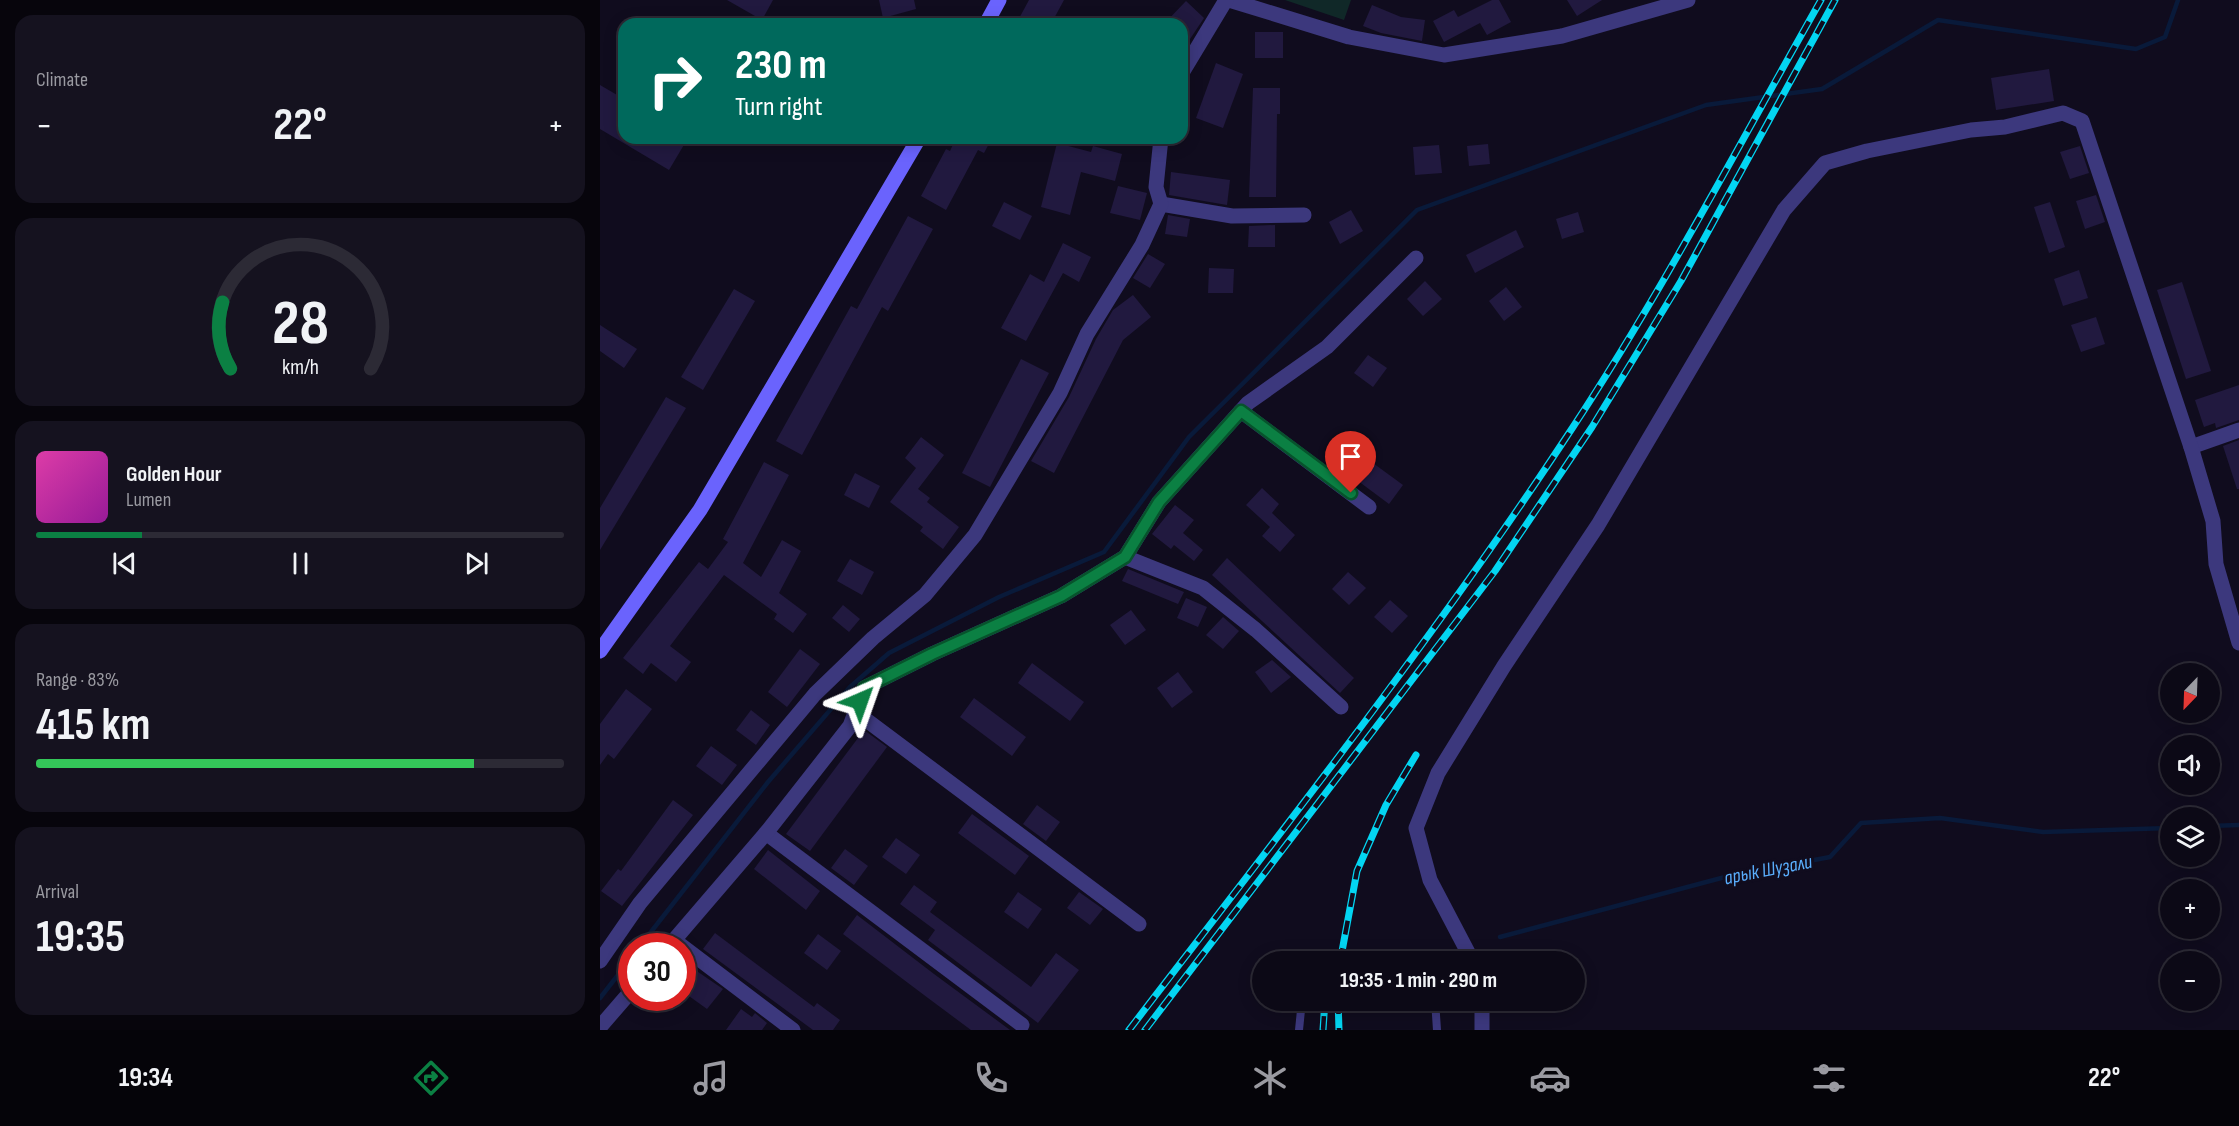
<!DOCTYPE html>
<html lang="en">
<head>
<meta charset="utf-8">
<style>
	body { margin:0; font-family:"Sofia Sans Condensed",sans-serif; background:#15121f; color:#f1f3f6; height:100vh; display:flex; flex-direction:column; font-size:22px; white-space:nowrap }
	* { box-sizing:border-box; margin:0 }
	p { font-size:20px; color:#9a9aa1 }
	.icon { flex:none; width:33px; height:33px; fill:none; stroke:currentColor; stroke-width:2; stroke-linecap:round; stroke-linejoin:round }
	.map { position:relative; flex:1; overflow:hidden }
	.panel { display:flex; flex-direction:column; gap:15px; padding:15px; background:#07050c; width:600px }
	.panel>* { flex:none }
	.banner { position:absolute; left:18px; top:18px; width:570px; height:126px; border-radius:18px; box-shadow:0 3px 15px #0003,0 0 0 2px #2c2a35; background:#00695c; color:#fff; overflow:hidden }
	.needle { width:39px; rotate:203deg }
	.fabs { position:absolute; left:1560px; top:663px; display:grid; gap:12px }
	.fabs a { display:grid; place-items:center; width:60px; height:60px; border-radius:50%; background:#0c0916; box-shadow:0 3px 15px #0003,0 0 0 2px #2c2a35; font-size:30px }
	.speed { position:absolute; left:18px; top:933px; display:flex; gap:12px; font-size:30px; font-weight:700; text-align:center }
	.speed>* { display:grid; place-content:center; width:78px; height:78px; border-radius:50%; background:#0c0916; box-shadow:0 3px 15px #0003,0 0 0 2px #2c2a35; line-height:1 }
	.speed .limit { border:9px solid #d22; background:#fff; color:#111 }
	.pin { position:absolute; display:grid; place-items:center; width:51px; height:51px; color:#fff; margin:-62px -26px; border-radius:50% 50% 50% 0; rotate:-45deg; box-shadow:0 0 6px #0007 }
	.pin .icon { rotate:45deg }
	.me { position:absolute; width:66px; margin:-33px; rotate:43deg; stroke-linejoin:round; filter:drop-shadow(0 0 4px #0008) }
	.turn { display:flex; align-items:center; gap:21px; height:126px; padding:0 18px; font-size:27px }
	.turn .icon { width:78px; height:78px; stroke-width:2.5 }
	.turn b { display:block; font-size:42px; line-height:51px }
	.big { font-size:45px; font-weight:700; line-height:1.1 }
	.panel .card { flex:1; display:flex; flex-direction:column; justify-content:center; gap:9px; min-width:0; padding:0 21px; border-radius:18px; background:#15121f }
	.panel .dial { align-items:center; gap:0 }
	.dial svg { height:156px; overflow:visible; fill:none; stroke:#2c2a35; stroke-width:7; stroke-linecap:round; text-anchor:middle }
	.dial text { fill:#f1f3f6; stroke:none }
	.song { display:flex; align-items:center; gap:18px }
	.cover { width:72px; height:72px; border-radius:9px; background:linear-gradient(135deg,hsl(320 70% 55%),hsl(300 70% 35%)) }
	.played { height:6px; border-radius:3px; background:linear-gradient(90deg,#0b8043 20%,#2c2a35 20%) }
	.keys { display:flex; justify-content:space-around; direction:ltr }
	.heat { display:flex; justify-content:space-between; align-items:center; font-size:33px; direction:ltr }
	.charge { height:9px; border-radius:4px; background:linear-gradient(90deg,#34c759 83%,#2c2a35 0) }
	.trip { position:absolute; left:652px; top:951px; width:333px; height:60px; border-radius:30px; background:#0c0916; box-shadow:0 3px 15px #0003,0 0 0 2px #2c2a35; font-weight:700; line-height:60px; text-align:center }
	.dock { display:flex; height:96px; justify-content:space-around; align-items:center; background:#050409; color:#9a9aa1 }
	.dock .icon { width:42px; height:42px }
	.dock .active { color:#0b8043 }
	.dock b { font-size:27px; color:#f1f3f6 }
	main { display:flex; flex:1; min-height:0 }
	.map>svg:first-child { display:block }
	.green { fill:#102828 }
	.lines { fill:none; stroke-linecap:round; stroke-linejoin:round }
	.stream { stroke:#091a3a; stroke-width:4.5 }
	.building { fill:#21193f }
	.lane { stroke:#3c387d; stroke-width:8 }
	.street { stroke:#3c387d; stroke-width:15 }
	.secondary { stroke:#6a63fd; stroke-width:15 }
	.rail-casing { stroke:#03d5f2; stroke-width:7 }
	.rail { stroke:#100c1e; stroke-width:4.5; stroke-dasharray:14; stroke-linecap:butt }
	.route-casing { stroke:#07532c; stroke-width:15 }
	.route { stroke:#0b8043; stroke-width:10 }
	.labels { text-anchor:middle; stroke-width:6; stroke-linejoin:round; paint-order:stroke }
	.water-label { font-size:20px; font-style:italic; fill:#5aaefd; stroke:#100c1e }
</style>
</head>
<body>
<main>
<section class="panel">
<div class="card"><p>Climate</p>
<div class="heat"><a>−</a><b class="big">22°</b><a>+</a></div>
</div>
<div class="card dial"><svg viewBox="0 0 100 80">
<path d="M14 69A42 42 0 1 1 86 69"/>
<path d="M14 69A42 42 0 0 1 10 35" stroke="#0b8043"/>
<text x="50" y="56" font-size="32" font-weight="700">28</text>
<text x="50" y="72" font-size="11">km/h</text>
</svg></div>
<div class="card">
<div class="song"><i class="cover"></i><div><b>Golden Hour</b><p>Lumen</p></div></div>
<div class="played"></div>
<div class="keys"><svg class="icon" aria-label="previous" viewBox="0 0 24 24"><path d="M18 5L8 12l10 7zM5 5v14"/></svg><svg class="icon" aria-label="pause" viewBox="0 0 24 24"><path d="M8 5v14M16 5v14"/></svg><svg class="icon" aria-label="next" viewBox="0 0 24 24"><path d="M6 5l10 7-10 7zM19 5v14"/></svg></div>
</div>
<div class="card"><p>Range · 83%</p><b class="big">415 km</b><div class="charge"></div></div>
<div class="card"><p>Arrival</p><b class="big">19:35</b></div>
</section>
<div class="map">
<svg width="1639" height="1030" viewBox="0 0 1639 1030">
	<rect width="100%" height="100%" fill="#100c1e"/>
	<polygon class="green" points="685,0 751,0 744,20"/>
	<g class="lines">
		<g class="stream">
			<polyline points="1610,826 1639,825"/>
			<polyline points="900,937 1125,877 1230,857 1261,823 1340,818 1443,832 1570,828"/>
			<polyline points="40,946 168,782 250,687 289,653 399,597 504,552 589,437 817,210 1106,105 1222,89 1338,20 1536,49 1565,37 1578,0"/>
			<polyline points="0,998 32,957"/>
		</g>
	</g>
	<g class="building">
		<polygon points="127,0 173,0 162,20"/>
		<polygon points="279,0 314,0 316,9 283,18"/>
		<polygon points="429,0 464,0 451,24 416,24"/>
		<polygon points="892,0 899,0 911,22 887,35 880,23 844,42 833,21 854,10 858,17"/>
		<polygon points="967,0 1002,0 977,16"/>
		<polygon points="586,1 604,18 588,42 582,36 582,24 564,24"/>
		<polygon points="772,5 801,17 825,20 822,41 781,33 763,26"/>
		<rect x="655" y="32" width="28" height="26"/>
		<polygon points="616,63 643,74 623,128 596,118"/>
		<polygon points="1449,69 1454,101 1396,110 1391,78"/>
		<polygon points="0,85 24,99 24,138 88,138 69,170 0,129"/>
		<polygon points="653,88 680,88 680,114 677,114 676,197 649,197"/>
		<polygon points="356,138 392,138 384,153 378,150 346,210 321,196 346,149 350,151"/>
		<polygon points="457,143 491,152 493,146 522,154 515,181 481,172 470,215 441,207"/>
		<polygon points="888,144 890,164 869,166 867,146"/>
		<polygon points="839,145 842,173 815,175 813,147"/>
		<polygon points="1480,146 1489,173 1470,179 1460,152"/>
		<polygon points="571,172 630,180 627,205 569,195"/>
		<polygon points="518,186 547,193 540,220 510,213"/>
		<polygon points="1496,195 1505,222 1485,229 1476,201"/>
		<polygon points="404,202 432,216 420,240 392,226"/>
		<polygon points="1450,202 1465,247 1449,253 1434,207"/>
		<polygon points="751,210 763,231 740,244 729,222"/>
		<polygon points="978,212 984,232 962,239 956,219"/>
		<polygon points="568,215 590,219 587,237 565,234"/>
		<polygon points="308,216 333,229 288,311 282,307 202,455 176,441 251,306 257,309"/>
		<polygon points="675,225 675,247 648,247 649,226"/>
		<polygon points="916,230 924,247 875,273 866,255"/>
		<polygon points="463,243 491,257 479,282 463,273 426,341 401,328 430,274 444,282"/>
		<polygon points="548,254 565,264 550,288 533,278"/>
		<polygon points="609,268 634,269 633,293 608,293"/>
		<polygon points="1479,270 1488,298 1463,306 1454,279"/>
		<polygon points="825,281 842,299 823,316 807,299"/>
		<polygon points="1582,282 1611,371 1586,379 1557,290"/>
		<polygon points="906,287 922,307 904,321 889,301"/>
		<polygon points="134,289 155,301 103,390 81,377"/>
		<polygon points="533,295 551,317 523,340 454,473 431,461 469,397 496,339 513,310"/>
		<polygon points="1496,317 1505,344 1481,352 1471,325"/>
		<polygon points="0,325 37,349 24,368 0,351"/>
		<polygon points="768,355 787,368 773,387 754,373"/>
		<polygon points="421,359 449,373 390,487 362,473"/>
		<polygon points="1639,385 1639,420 1616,428 1615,423 1604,427 1595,400"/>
		<polygon points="66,397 86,408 0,550 0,508"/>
		<polygon points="321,437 344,455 318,489 330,498 327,502 359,527 343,549 320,531 323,527 290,502 316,468 305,458"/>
		<polygon points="1639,440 1639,489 1637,489 1623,446"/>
		<polygon points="751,447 803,485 789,504 738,466"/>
		<polygon points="164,462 189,475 143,563 161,577 182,540 201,551 179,593 207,614 193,633 174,619 177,614 124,575 70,646 91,662 76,682 51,663 43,674 23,658 99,562 108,569 128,542 123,539"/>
		<polygon points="255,473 280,486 269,508 244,495"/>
		<polygon points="662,488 679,504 672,513 695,535 680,552 662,536 670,527 646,505"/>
		<polygon points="575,505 594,520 583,533 603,550 594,561 574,545 571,549 552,534"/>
		<polygon points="627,558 754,678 740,693 612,575"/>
		<polygon points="250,559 274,572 262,595 237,581"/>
		<polygon points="528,569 584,592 578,604 522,581"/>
		<polygon points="748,572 766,588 749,605 732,589"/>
		<polygon points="586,598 607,607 598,627 577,618"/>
		<polygon points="790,600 808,616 792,633 774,617"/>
		<polygon points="243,605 260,619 249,632 232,618"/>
		<polygon points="531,610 546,630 525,645 510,625"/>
		<polygon points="623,617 639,631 623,649 606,635"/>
		<polygon points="200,649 220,664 187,707 168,692"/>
		<polygon points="672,660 691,677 671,693 655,672"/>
		<polygon points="432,663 484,702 470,721 418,683"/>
		<polygon points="578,672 593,692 572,708 557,688"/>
		<polygon points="26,689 52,709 14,759 8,754 0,765 0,724"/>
		<polygon points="374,698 426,737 412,756 360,717"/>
		<polygon points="151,710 170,725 156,745 136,730"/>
		<polygon points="264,730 287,747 210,851 186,834"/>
		<polygon points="111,746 137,765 122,785 96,766"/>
		<polygon points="73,800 93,815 22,906 1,891 18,869 21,871"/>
		<polygon points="437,805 460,822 446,841 423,824"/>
		<polygon points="372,814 429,856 415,875 358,833"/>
		<polygon points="296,838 320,855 306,874 282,857"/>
		<polygon points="245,849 268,866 254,885 231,868"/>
		<polygon points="168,850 220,891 206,910 154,869"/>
		<polygon points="314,885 337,902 330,912 431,987 456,953 479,970 438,1023 328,940 335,930 300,904"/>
		<polygon points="418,892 442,909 428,929 404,912"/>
		<polygon points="479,892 503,909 490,925 467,908"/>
		<polygon points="257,915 334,974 410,1030 371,1030 328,998 243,934"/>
		<polygon points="115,933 214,1007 217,1003 240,1020 233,1030 213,1030 103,949"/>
		<polygon points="218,934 241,951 227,970 204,953"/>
		<polygon points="82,961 123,989 107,1009 82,991"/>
		<polygon points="141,1009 152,1017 155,1013 167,1023 162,1030 126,1030"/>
	</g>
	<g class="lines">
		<g class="lane">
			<polyline points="707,962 707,954"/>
			<polyline points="835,1000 837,1030"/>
			<polyline points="699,1030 702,1000"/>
		</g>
		<g class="street">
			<polyline points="629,0 749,37 844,55 962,36 1088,0"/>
			<polyline points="582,73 626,0"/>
			<polyline points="561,204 632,216 704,215"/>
			<polyline points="641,411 769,507"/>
			<polyline points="1591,447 1639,430"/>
			<polyline points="525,557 603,588 656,630 741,707"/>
			<polyline points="257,713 539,924"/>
			<polyline points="166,833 422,1025"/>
			<polyline points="74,940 193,1030"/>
			<polyline points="69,946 166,833 250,726 264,688 332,654 461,596 525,557 559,502 648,403 727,347 816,258"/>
			<polyline points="0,961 40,903 215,694 273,638 325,595 375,535 460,393 487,334 542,245 561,204 556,187 561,138"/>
			<polyline points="873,962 830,880 816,828 838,773 904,666 998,525 1184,210 1225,163 1267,151 1371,130 1405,127 1463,113 1482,121 1591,447 1613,521 1616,564 1639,643"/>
			<polyline points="882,1000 882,1030"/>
			<polyline points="0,1027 32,990"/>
		</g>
		<g class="secondary">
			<polyline points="386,24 399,0"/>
			<polyline points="0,651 100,510 319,138"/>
		</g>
		<defs>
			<g id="rail">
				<polyline points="740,962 757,871 786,805 816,755"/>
				<polyline points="738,1000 739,1030"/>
				<path d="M529 1030C681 832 836 636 973 427 1063 290 1140 143 1221 0"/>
				<polyline points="545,1030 895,571 992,427 1081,281 1235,0"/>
				<polyline points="723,1030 725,1000"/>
			</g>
		</defs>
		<use href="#rail" class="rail-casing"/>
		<use href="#rail" class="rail"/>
	</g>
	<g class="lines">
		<defs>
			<polyline id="route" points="260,701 264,688 332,654 461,596 525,557 559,502 641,411 751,493"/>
		</defs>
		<use href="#route" class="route-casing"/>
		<use href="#route" class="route"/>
	</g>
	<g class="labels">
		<g class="water-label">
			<text transform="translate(1168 869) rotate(-11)" y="7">арык Шузали</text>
		</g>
	</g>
</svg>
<div class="fabs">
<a><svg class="needle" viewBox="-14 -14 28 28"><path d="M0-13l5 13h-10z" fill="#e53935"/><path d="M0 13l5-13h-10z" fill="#9a9aa1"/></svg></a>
<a><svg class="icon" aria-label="sound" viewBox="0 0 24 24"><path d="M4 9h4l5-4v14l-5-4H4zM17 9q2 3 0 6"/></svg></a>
<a><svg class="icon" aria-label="layers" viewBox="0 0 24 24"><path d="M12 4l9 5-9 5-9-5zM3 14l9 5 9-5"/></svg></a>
<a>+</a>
<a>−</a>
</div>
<div class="speed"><div class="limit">30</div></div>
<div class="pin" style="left:751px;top:493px;background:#d93025"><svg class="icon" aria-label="arrive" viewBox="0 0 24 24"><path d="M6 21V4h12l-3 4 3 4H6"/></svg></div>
<svg class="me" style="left:260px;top:701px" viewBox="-20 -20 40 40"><path d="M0-17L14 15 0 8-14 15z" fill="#0b8043" stroke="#fff" stroke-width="4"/></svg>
<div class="trip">19:35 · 1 min · 290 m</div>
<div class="banner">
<div class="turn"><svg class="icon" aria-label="right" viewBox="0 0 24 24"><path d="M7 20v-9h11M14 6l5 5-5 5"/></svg><div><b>230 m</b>Turn right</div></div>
</div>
</div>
</main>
<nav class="dock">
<b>19:34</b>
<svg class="icon active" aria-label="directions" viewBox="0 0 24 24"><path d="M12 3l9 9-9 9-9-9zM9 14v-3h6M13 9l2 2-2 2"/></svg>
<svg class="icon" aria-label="music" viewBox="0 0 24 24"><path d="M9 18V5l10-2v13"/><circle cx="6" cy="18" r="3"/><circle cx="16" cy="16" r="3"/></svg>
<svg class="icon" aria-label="phone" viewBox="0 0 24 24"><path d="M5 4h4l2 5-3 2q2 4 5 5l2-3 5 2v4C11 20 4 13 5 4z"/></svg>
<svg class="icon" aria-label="climate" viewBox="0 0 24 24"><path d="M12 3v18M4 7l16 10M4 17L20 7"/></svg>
<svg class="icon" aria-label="car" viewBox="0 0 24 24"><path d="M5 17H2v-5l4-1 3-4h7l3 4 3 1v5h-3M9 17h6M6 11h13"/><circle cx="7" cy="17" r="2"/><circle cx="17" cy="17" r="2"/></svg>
<svg class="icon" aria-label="filters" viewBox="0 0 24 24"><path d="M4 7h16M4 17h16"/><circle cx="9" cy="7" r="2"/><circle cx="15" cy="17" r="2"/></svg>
<b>22°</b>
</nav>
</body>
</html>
